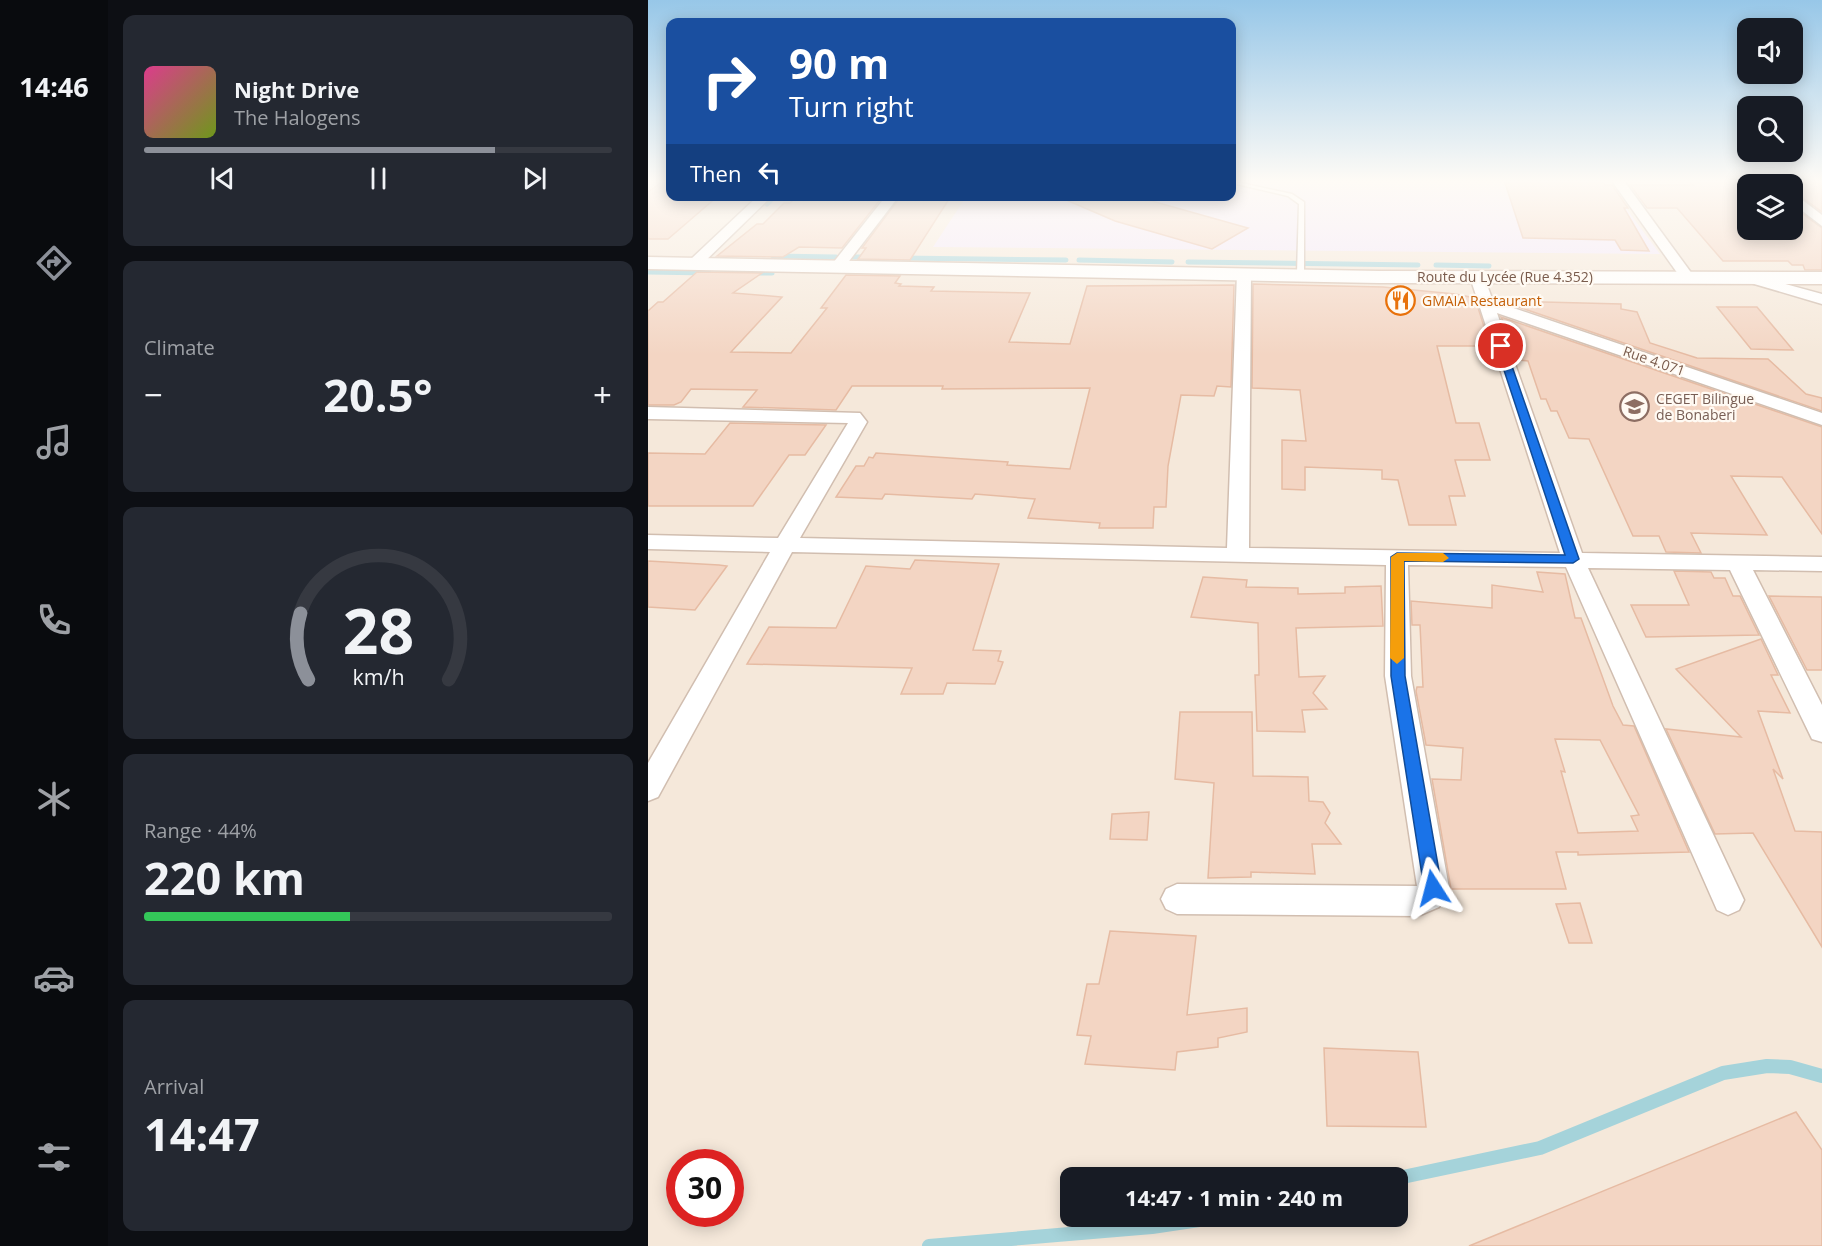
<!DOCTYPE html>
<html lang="en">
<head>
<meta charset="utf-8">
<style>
	body { margin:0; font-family:"Open Sans",sans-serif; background:#242831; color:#f1f3f6; height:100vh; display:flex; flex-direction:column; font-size:22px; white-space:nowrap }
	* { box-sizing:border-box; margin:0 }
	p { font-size:20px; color:#9ea1a6 }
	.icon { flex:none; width:33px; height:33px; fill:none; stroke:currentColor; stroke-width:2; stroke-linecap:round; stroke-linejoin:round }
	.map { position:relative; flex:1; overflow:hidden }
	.details { display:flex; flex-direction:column; gap:15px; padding:15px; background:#0d0f14; width:540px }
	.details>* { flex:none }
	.hud { position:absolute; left:18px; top:18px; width:570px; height:183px; border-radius:12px; box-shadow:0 3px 15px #0003; background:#1a4fa0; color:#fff; overflow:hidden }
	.controls { position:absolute; left:1089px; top:18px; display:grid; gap:12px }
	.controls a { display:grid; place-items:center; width:66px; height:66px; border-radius:12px; background:#171b24; box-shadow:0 3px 15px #0003; font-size:30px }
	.speed { position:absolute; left:18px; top:1149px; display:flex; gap:12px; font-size:30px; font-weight:700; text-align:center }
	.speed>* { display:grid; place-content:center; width:78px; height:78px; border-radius:50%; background:#171b24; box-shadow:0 3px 15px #0003; line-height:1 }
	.speed .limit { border:9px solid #d22; background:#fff; color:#111 }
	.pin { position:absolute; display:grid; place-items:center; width:51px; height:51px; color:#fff; margin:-26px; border:3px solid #fff; border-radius:50%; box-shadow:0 2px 6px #0007 }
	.me { position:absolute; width:66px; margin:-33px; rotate:351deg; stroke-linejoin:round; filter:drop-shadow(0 0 4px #0008) }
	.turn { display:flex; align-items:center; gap:21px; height:126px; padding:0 24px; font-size:27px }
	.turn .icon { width:78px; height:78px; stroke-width:2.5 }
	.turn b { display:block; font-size:42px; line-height:51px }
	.then { display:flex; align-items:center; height:57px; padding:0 24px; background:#0003; gap:12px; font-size:22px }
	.big { font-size:45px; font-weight:700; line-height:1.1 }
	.details .card { flex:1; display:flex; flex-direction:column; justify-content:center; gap:9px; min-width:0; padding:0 21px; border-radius:12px; background:#242831 }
	.details .dial { align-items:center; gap:0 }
	.dial svg { height:156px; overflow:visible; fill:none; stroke:#363941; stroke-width:7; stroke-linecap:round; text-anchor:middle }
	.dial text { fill:#f1f3f6; stroke:none }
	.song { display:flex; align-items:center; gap:18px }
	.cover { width:72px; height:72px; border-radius:9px; background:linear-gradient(135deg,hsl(330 70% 55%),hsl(80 70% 35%)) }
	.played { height:6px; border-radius:3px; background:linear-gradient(90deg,#8c9099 75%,#363941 75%) }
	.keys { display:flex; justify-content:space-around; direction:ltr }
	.heat { display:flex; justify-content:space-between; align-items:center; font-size:33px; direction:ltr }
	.charge { height:9px; border-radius:4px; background:linear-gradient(90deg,#34c759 44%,#363941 0) }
	.trip { position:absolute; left:412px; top:1167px; width:348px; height:60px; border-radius:12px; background:#171b24; box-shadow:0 3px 15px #0003; font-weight:700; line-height:60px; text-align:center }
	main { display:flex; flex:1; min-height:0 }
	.tabs { display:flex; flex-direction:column; width:108px; justify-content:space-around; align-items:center; background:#090b0e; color:#9ea1a6 }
	.tabs .icon { width:42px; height:42px }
	.tabs .current { color:#8c9099 }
	.tabs b { font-size:27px; color:#f1f3f6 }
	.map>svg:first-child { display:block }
	.residential { fill:#f5e8da; fill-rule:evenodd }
	.education { fill:#f3e8fa }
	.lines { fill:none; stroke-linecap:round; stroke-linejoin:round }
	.stream-far1 { stroke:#a5d3da; stroke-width:5 }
	.stream { stroke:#a5d3da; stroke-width:14 }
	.building { fill:#f3d5c3; stroke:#e6bba3; stroke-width:1.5; fill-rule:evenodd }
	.service-casing { stroke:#d1beb0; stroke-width:3 }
	.minor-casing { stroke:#d1beb0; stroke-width:3 }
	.secondary-casing { stroke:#d6c0b0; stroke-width:3 }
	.service { fill:#fff; fill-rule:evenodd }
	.minor { fill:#fff; fill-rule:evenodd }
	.secondary { fill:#fff; fill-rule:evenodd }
	.route { fill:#1a73e8; stroke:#114b97; stroke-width:1.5 }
	.slow { fill:#f59e0b }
	.labels { text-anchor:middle; stroke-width:4.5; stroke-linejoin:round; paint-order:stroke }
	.far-street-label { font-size:14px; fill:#7a5c4d; stroke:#fffaf3 }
	.far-food-label { font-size:14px; fill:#c56008; stroke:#fffaf3; text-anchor:start }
	.far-education-label { font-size:14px; fill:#785e54; stroke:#fffaf3; text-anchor:start }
</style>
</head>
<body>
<main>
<nav class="tabs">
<b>14:46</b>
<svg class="icon current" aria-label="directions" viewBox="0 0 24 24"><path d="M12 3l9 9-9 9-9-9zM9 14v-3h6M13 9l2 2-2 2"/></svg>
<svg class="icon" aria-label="music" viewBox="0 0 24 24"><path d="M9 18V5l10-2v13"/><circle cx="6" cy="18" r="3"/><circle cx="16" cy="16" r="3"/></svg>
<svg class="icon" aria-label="phone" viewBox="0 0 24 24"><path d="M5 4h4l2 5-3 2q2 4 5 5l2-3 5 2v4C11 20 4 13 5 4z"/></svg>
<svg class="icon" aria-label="climate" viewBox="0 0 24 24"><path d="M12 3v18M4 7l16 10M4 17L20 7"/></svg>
<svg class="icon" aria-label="car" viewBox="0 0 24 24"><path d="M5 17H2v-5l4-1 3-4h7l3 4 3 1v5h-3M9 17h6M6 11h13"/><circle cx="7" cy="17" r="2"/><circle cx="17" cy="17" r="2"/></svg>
<svg class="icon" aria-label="filters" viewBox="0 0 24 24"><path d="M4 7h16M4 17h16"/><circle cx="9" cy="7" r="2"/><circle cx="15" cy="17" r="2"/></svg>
</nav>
<section class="details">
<div class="card">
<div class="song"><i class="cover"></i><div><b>Night Drive</b><p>The Halogens</p></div></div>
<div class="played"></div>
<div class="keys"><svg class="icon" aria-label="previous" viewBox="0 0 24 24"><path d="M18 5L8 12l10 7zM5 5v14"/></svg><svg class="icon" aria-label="pause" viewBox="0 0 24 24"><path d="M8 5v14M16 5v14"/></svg><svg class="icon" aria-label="next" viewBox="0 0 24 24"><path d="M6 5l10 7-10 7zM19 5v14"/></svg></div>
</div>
<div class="card"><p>Climate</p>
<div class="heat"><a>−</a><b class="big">20.5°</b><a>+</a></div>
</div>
<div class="card dial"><svg viewBox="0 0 100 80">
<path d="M14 69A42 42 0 1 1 86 69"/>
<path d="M14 69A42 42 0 0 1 10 35" stroke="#8c9099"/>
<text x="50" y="56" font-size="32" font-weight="700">28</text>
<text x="50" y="72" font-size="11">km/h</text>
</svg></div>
<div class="card"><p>Range · 44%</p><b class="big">220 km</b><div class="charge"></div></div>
<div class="card"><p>Arrival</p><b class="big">14:47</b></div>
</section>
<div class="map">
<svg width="1174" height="1246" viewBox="0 0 1174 1246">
	<rect width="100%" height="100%" fill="#fdf6ec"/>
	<path class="residential" d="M0 181H22V196H584V181H1174V1246H0ZM1100 184H1144V230H1100ZM32 1162H82V1214H32ZM423 1178H750V1216H423Z"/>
	<polygon class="education" points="584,181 958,181 1012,254 285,247 318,197 584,196"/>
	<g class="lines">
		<g class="stream-far1">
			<polyline points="119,204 127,196"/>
			<polyline points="125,256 188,257"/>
			<polyline points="205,257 223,257"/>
			<polyline points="253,258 418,260"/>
			<polyline points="431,260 524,262"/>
			<polyline points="540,262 770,265"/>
			<polyline points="788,265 841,266"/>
			<polyline points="0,272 61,273"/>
			<polyline points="101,273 124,273"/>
		</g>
		<g class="stream">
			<polyline points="750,1178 892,1148 1075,1073 1119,1066 1142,1067 1174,1076"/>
			<polyline points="281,1246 504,1227 578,1216"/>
		</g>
	</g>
	<g class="building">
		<polygon points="15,181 22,181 22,196 70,196 20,239 0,239 0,192"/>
		<polygon points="859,181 954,181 957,185 964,185 980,208 976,208 1001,251 973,250 967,240 875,238 857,183 860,183"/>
		<polygon points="1040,181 1100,181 1100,230 1144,230 1144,206 1174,228 1174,270 1157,270 1155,265 1144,265 1140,261 1075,261 1029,208 999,208 982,185 1045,185"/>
		<polygon points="1144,181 1174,181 1174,212 1144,190"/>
		<polygon points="181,196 235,196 194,248 151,247 135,257 69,256 109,224 115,224 136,203 142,203 145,200 178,200"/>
		<polygon points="253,196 303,196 262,260 210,259 218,248 214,248"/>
		<polygon points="409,196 486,196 600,228 564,249 467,221"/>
		<polygon points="49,272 114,273 85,293 134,297 83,352 143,353 179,308 173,308 198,275 252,276 247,283 253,284 251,286 286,287 283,291 382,293 361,342 422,344 439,286 586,285 583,387 569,386 566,396 533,395 520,466 518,507 506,507 505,528 451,528 452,523 380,518 387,499 327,494 324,499 237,494 234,499 188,497 208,466 216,466 221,457 225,458 228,453 360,462 359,465 422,469 442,388 294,389 295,386 204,386 188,410 95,407 109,390 43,389 33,402 26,405 0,405 0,311 10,302 15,302"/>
		<polygon points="605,284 735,287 807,294 827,298 842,346 789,346 808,423 831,423 842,460 807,460 817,496 801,496 808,525 761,525 750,480 734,479 734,470 657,467 657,490 634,489 634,440 658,441 652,390 604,388"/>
		<polygon points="853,301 973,304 973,309 989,312 1002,343 1049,358 1120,359 1158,394 1174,398 1174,411"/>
		<polygon points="1069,307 1109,307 1145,350 1103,349"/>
		<polygon points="853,317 1174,427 1174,534 1134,477 1083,476 1119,535 1043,533 1053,553 1018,552 1011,536 985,536 941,439 921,438 909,411 903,411 898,399 893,399 880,361 871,360"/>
		<polygon points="82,423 178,425 157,455 141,455 105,506 0,506 0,453 57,454"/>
		<polygon points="267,560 351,564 325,650 353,651 350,661 355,662 347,684 299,683 295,694 253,694 264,668 99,664 121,627 188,628 218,566 262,569"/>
		<polygon points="0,561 71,565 79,566 47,610 0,607"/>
		<polygon points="1026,571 1063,572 1066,578 1077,578 1085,596 1092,596 1111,635 998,637 983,605 1041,605"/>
		<path d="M889 572 917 574 927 618H933L965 706 975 725 986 726 1041 852 930 855V852H908L918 889H803L784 779 813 780 815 748 778 745 768 691 769 687H775L772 625H764L763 601 844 608V585L895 592ZM907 739 952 740 991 815 983 816 990 831 930 833 913 771 917 772Z"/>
		<polygon points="555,577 599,580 598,587 650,588 650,594 697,593 697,587 733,586 735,626 648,628 651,677 677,676 665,693 679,709 654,710 657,732 609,731 607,675 611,675 610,623 543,617"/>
		<polygon points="1121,596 1174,597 1174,670 1159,670"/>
		<polygon points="1113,639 1130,675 1123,675 1142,713 1110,711 1135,779 1125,769 1147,831 1174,832 1174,947 1105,833 1067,834 1018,729 1093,737 1028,669"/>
		<polygon points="532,712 604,712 605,776 660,777 661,801 675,802 682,813 677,823 693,844 664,844 667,874 603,872 603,877 560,878 566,783 527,779"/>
		<polygon points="501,812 499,840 462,839 464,814"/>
		<polygon points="932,903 944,943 921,943 908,904"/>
		<polygon points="462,931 548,936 539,1015 599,1008 599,1032 570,1038 570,1047 529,1052 527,1070 437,1064 443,1036 429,1035 439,984 451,984"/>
		<polygon points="676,1048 770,1052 778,1127 679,1126"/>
		<polygon points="1148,1112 1174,1150 1174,1246 821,1246"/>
	</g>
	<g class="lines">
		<defs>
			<polygon id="service" points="584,181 644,194 656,202 656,276 649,274 651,204 640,196 584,183"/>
			<g id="minor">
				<polygon points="964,181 976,181 1047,278 1045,281 1035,281"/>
				<polygon points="1121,181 1134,181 1137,184 1124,184"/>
				<polygon points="1144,192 1174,215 1174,226 1144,203"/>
				<polygon points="110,196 124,196 52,266 42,266 42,260"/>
				<polygon points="238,196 251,196 195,269 185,269 183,266 185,263"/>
				<polygon points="596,269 603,273 601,548 912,553 822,277 829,273 836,277 845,301 1174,413 1174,425 849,313 934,553 1174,557 1174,571 1105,570 1174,705 1174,742 1164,739 1082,570 940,568 1096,900 1091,910 1080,915 1069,910 918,567 760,565 763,676 801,888 791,907 770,916 529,914 518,909 513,899 518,889 529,884 769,886 737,676 738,565 144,552 10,797 0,801 0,763 122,552 0,549 0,535 130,538 200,423 0,419 0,407 212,413 219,422 152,538 579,548 589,273"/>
				<polygon points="1101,274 1174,294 1174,304 1096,281 1094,278"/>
			</g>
			<polygon id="secondary" points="0,257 731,271 1174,272 1174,284 731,283 0,269"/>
		</defs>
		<use href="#service" class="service-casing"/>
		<use href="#minor" class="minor-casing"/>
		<use href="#secondary" class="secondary-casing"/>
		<use href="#service" class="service"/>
		<use href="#minor" class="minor"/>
		<use href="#secondary" class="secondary"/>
	</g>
	<linearGradient id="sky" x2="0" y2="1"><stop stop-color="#97c7e8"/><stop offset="0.51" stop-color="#fefbf6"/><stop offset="1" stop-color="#fefbf6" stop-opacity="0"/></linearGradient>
	<rect width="1174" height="355" fill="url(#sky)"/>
	<polygon class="route" points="853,343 857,346 931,559 925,563 756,561 757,676 794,888 791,893 785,896 779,893 776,888 743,676 743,557 749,553 917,555 848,346"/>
	<polygon class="slow" points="749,553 795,553 801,558 795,562 756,561 756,658 749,664 742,658 743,557"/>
	<defs>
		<symbol id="restaurant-ring" viewBox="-11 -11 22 22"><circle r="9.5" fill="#fffaf3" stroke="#e8710a" stroke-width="1.5"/><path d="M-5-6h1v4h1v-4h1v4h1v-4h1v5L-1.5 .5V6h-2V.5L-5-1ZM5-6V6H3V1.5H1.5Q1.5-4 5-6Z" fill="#e8710a"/></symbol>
		<symbol id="school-ring" viewBox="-11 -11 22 22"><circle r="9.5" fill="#fffaf3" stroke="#8d6e63" stroke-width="1.5"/><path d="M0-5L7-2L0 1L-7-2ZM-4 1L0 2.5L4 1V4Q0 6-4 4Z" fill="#8d6e63"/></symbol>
	</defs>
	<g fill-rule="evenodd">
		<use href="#restaurant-ring" x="736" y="284" width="33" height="33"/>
		<use href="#school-ring" x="970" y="390" width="33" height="33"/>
	</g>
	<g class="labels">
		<g class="far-street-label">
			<text x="857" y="282">Route du Lycée (Rue 4.352)</text>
			<text transform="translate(1006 361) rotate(19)" y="5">Rue 4.071</text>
		</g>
		<g class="far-food-label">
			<text x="774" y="306">GMAIA Restaurant</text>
		</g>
		<g class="far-education-label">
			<text x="1008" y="404">CEGET Bilingue<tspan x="1008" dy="16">de Bonaberi</tspan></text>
		</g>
	</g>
</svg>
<div class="controls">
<a><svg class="icon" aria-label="sound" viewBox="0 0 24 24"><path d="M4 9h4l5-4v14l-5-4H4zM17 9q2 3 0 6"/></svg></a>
<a><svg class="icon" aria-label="search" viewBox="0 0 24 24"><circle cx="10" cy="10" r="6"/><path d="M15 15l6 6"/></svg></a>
<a><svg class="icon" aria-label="layers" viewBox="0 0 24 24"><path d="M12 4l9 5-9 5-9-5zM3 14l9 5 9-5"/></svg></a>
</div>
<div class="speed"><div class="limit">30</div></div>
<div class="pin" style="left:853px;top:346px;background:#d93025"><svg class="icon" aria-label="arrive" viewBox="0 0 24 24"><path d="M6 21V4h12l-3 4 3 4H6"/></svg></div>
<svg class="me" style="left:785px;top:888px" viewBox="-20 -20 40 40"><path d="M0-17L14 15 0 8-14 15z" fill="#1a73e8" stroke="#fff" stroke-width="4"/></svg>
<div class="trip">14:47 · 1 min · 240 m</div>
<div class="hud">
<div class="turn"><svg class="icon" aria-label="right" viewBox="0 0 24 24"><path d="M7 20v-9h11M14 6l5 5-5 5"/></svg><div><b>90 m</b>Turn right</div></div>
<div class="then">Then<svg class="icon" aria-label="left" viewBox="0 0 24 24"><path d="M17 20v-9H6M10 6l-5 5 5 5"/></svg></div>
</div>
</div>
</main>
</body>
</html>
